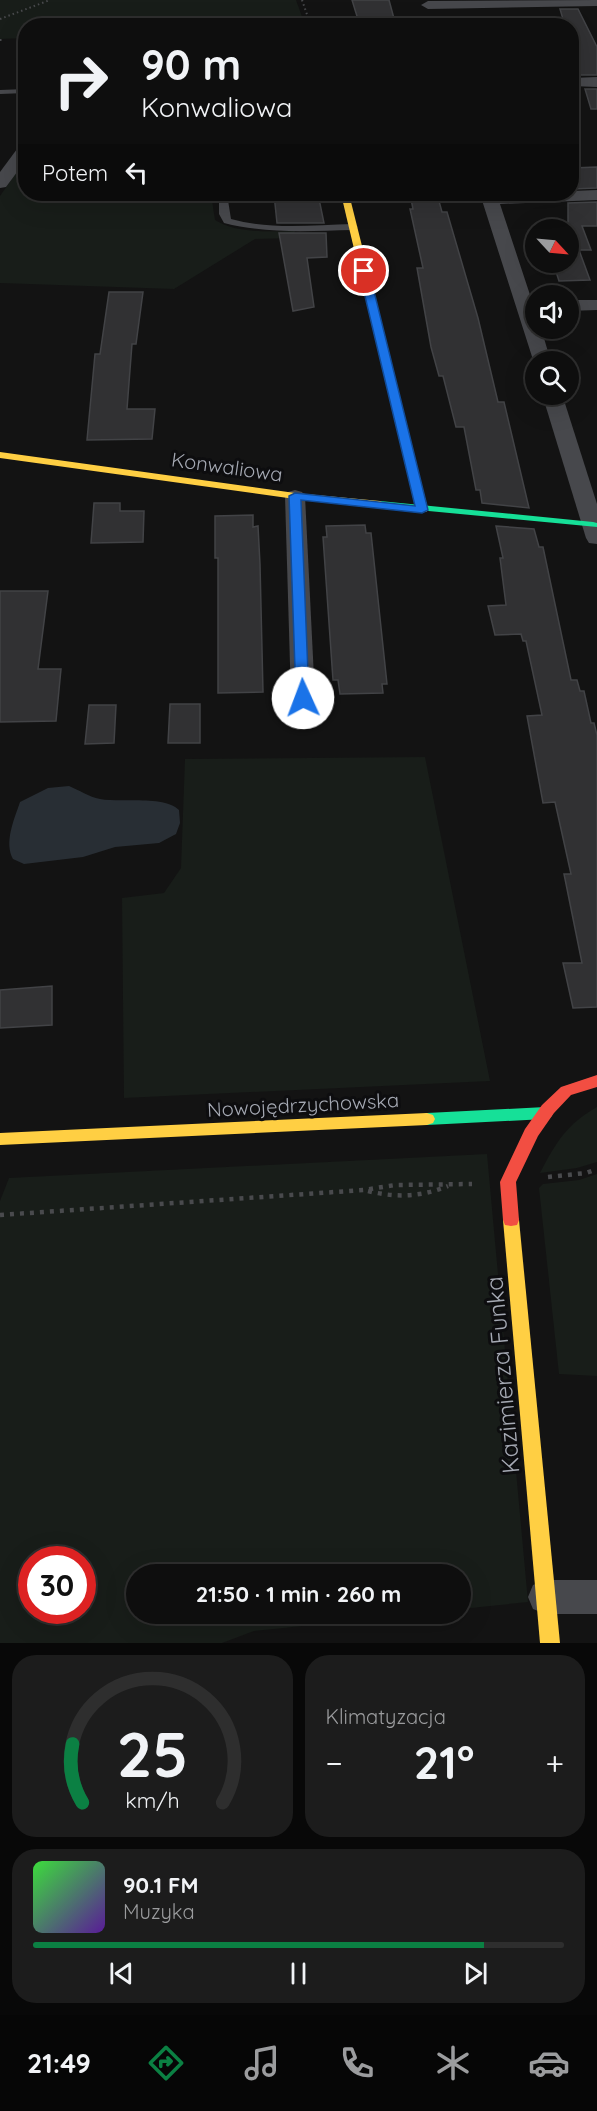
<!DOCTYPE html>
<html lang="pl">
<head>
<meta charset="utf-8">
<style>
	body { margin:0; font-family:Quicksand,sans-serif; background:#1c1c1c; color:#f1f3f6; height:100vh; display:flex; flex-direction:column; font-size:22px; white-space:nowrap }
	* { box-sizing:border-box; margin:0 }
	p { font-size:20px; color:#9b9c9e }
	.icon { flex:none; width:33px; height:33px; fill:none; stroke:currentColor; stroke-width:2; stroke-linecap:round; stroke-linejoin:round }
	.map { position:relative; height:1643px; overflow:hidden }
	.panel { display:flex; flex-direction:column; gap:12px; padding:12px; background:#080808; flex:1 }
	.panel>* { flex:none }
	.guide { position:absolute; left:18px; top:18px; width:561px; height:183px; border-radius:24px; box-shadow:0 6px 24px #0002,0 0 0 2px #2e2e2e; background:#0e0e0e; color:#f1f3f6; overflow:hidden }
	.needle { width:39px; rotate:116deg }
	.controls { position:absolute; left:525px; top:219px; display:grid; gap:12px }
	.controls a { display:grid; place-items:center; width:54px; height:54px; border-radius:50%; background:#0e0e0e; box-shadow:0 6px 24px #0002,0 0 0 2px #2e2e2e; font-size:30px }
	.speed { position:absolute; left:18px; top:1546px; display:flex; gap:12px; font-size:30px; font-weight:700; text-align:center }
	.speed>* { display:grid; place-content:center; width:78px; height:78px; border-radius:50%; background:#0e0e0e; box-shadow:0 6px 24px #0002,0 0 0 2px #2e2e2e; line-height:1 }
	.speed .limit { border:9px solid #d22; background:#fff; color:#111 }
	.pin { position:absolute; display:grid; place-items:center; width:51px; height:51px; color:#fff; margin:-26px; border:3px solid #fff; border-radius:50%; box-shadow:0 2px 6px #0007 }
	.me { position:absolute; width:66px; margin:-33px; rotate:358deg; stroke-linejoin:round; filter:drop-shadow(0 0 4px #0008) }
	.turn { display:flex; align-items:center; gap:21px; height:126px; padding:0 24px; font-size:27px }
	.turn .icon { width:78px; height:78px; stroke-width:2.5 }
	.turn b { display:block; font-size:42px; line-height:51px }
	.then { display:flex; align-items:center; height:57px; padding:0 24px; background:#0003; gap:12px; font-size:22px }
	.big { font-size:45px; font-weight:700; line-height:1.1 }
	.panel .widget { flex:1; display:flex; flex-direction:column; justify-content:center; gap:9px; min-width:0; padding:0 21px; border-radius:24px; background:#1c1c1c }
	.panel .dial { align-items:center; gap:0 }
	.dial svg { height:156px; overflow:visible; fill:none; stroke:#2e2e2e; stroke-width:7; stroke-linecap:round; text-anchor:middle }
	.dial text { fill:#f1f3f6; stroke:none }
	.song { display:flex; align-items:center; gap:18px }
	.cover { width:72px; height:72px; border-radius:9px; background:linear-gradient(135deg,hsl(120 70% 55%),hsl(270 70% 35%)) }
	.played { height:6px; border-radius:3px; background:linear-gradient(90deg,#0b8043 85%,#2e2e2e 85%) }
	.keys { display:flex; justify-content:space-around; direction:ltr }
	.heat { display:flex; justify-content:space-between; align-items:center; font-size:33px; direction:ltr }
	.panel .tiles { flex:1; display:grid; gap:12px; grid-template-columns:1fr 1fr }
	.widget:last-child { grid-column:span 2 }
	.trip { position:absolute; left:126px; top:1564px; width:345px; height:60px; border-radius:30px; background:#0e0e0e; box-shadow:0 6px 24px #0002,0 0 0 2px #2e2e2e; font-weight:700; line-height:60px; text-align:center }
	.dock { display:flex; height:96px; justify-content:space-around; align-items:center; background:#060606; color:#9b9c9e }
	.dock .icon { width:42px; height:42px }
	.dock .active { color:#0b8043 }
	.dock b { font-size:27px; color:#f1f3f6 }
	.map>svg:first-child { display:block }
	.green { fill:#181d19; fill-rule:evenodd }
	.water { fill:#282e34 }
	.building { fill:#313133; stroke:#424346; stroke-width:1.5 }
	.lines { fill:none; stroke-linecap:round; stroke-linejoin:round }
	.path-far1 { stroke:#494a4d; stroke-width:2; stroke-dasharray:1.5 3; stroke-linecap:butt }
	.path { stroke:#494a4d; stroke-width:4.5; stroke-dasharray:4 6; stroke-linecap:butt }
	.lane { fill:#47484c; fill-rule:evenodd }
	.street { fill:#47484c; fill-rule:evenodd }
	.fast { fill:#16e098; fill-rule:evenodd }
	.slow { fill:#ffcf43; fill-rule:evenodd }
	.jam { fill:#f24e42; fill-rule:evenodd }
	.route { fill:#1a73e8; stroke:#114b97; stroke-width:1.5 }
	.labels { text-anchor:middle; stroke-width:6; stroke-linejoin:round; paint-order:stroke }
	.street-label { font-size:20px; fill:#a5a9b3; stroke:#0d0d0f }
	.near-street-label { font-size:24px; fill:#a5a9b3; stroke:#0d0d0f }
</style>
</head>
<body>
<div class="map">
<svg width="597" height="1643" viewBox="0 0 597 1643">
	<rect width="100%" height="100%" fill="#131313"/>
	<g class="green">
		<polygon points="0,0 296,0 304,22 248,26 26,26 25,38 0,39"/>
		<path d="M25 169 26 194H211L215 220C238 234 269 231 295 231L292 238 255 239 174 289 0 283V196L18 170Z"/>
		<polygon points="425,757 490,1081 124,1098 122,898 164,893 181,868 185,759"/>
		<path d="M597 1107V1162L577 1168 540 1173C556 1142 567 1124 597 1107Z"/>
		<path d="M487 1154 528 1602 461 1609 460 1575H136V1614H418L254 1631 222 1643H0V1201L9 1178ZM32 1560H82V1611H32Z"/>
		<polygon points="597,1174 597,1376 559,1374 539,1188 543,1184 579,1180"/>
	</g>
	<path class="water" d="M69 786C79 790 89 797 100 799 120 803 164 795 179 810L180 823 176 834 159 843 115 847 83 857 24 864 13 859C4 842 14 820 20 802L48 788Z"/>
	<g class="building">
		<polygon points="352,0 389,0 396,26 360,26"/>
		<polygon points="560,9 578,9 597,47 597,75 580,75 572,46 572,26 565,26"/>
		<polygon points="585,89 597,89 597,109 591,109"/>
		<polygon points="597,167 597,188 572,189 572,168"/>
		<polygon points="274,194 318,194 324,223 277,223"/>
		<polygon points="410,194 437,194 442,212 447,212 478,318 498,402 504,402 529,508 482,503 480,490 476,490 464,427 456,427 443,376 439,376 431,347 417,268 423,268 410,209 413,209"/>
		<polygon points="597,202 597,226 582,226 591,250 579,250 590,280 559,281 553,262 568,262 568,230 541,230 540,225 568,224 568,203"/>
		<polygon points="279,233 326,233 327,257 307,258 314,307 293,311"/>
		<polygon points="109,292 143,292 136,344 132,344 127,409 155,409 152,439 87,440 95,354 100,354"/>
		<polygon points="94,503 120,503 120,511 144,511 143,542 91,543"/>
		<polygon points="253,515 253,527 258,526 260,564 263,692 218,693 218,558 215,558 215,516"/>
		<polygon points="365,525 366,533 371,533 387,684 382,684 383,693 340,694 338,680 333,680 323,537 327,537 326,526"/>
		<polygon points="496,526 534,529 539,547 543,547 571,680 577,680 580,691 584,691 591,723 594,723 597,735 597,1007 573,1008 563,963 582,963 564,874 571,874 555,802 543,803 527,716 542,715 526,641 523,641 521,634 495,635 488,606 506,605 500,558 503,558"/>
		<polygon points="0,591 48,591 38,669 61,669 56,721 0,722"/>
		<polygon points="170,704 200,704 200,743 168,743"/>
		<polygon points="89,705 116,705 114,743 85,744"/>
		<polygon points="52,986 52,1025 0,1028 0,990"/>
	</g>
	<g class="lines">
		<g class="path-far1">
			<polyline points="302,0 311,26"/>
			<polyline points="0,19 50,0"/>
			<polyline points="0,40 3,40"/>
		</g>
		<g class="path">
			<polyline points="548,1177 586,1173 597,1169"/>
			<path d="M368 1191C396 1198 421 1197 448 1186"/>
			<polyline points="0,1215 364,1190 395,1185 472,1184"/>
		</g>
		<g class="lane">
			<polygon points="26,89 26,93 0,94 0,90"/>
			<path d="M219 194H227L231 219C271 230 312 225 353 224L358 227 353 230C309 231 267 234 224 223L219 214Z"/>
		</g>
		<g class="street">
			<polygon points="597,0 597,6 428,9 421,5 428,1"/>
			<polygon points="597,77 597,87 572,86 572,78"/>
			<polygon points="26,143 26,160 6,187 0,188 0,172 20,145"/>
			<polygon points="597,190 597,200 500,204 536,313 536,328 541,328 551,362 536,362 535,366 480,194 572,194 572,191"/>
			<polygon points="568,300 597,300 597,310 568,311"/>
			<polygon points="542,394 562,394 597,504 597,544 589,543 586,538"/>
			<polygon points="295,490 302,492 305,496 315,698 311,703 303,705 295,703 291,698 285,496 288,492"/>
			<polygon points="546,1580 597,1580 597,1614 546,1614 533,1609 528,1597 533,1585"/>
		</g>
		<g class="fast">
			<polygon points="380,501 593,522 597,523 597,527 376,506 374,504"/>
			<polygon points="545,1107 551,1109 553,1113 551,1117 545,1119 427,1125 421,1123 419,1119 421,1115 427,1113"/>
		</g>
		<g class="slow">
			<polygon points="341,194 349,194 428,510 426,512 418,512 416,510"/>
			<polygon points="0,452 295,493 380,501 386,504 380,507 295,499 0,458"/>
			<polygon points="427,1113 433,1115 435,1119 433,1123 427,1125 0,1145 0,1133"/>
			<polygon points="511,1214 517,1215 519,1220 560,1643 540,1643 503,1220 505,1215"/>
		</g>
		<polygon class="jam" points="597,1075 597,1087 571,1095 554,1113 538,1136 516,1182 519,1220 517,1225 511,1226 505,1225 503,1220 500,1182 525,1129 542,1105 561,1087"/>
	</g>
	<polygon class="route" points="364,268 369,271 428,510 422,513 301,500 309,698 303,702 296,698 289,496 295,493 415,506 359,271"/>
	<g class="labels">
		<g class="street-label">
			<text transform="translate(227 467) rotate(8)" y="7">Konwaliowa</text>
			<text transform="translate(303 1105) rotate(-3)" y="7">Nowojędrzychowska</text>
		</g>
		<g class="near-street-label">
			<text transform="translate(503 1375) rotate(-95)" y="8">Kazimierza Funka</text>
		</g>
	</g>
</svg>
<div class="controls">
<a><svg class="needle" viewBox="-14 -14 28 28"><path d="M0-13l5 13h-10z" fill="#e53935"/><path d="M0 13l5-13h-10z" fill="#9b9c9e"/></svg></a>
<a><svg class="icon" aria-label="sound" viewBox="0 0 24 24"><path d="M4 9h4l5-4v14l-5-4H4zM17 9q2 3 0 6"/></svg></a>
<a><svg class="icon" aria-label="search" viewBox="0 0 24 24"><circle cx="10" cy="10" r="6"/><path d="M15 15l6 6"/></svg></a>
</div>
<div class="speed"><div class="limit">30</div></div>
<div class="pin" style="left:364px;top:271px;background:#d93025"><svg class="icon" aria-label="arrive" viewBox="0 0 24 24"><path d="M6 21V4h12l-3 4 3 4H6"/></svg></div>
<svg class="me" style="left:303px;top:698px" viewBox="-20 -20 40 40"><circle r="19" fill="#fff"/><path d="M0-13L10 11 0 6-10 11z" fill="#1a73e8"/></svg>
<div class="trip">21:50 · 1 min · 260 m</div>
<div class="guide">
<div class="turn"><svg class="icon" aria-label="right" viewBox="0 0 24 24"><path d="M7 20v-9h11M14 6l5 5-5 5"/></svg><div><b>90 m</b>Konwaliowa</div></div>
<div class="then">Potem<svg class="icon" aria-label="left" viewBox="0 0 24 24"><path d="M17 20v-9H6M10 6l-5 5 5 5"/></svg></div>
</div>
</div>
<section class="panel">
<div class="tiles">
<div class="widget dial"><svg viewBox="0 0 100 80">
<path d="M14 69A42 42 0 1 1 86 69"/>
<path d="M14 69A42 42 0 0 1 9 39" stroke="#0b8043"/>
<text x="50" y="56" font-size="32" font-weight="700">25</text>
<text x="50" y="72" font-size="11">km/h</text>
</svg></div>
<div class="widget"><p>Klimatyzacja</p>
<div class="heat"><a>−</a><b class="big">21°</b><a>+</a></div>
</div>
<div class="widget">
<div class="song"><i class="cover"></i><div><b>90.1 FM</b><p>Muzyka</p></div></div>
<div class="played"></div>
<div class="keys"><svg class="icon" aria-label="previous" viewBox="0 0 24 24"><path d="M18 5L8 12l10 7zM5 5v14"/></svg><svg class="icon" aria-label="pause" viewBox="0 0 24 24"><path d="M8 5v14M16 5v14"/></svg><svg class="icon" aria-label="next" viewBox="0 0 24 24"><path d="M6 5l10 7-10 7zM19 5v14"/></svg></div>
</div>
</div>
</section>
<nav class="dock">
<b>21:49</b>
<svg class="icon active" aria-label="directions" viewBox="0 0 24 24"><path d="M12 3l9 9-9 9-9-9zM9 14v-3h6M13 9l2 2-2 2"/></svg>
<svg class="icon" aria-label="music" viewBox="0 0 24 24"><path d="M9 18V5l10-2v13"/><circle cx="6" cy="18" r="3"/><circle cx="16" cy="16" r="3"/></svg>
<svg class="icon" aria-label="phone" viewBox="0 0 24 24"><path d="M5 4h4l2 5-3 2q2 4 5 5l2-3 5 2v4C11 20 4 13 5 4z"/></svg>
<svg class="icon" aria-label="climate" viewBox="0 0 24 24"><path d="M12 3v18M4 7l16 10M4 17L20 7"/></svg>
<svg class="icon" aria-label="car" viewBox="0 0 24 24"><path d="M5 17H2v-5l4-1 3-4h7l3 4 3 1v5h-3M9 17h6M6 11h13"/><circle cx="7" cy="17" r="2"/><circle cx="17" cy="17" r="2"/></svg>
</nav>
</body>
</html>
